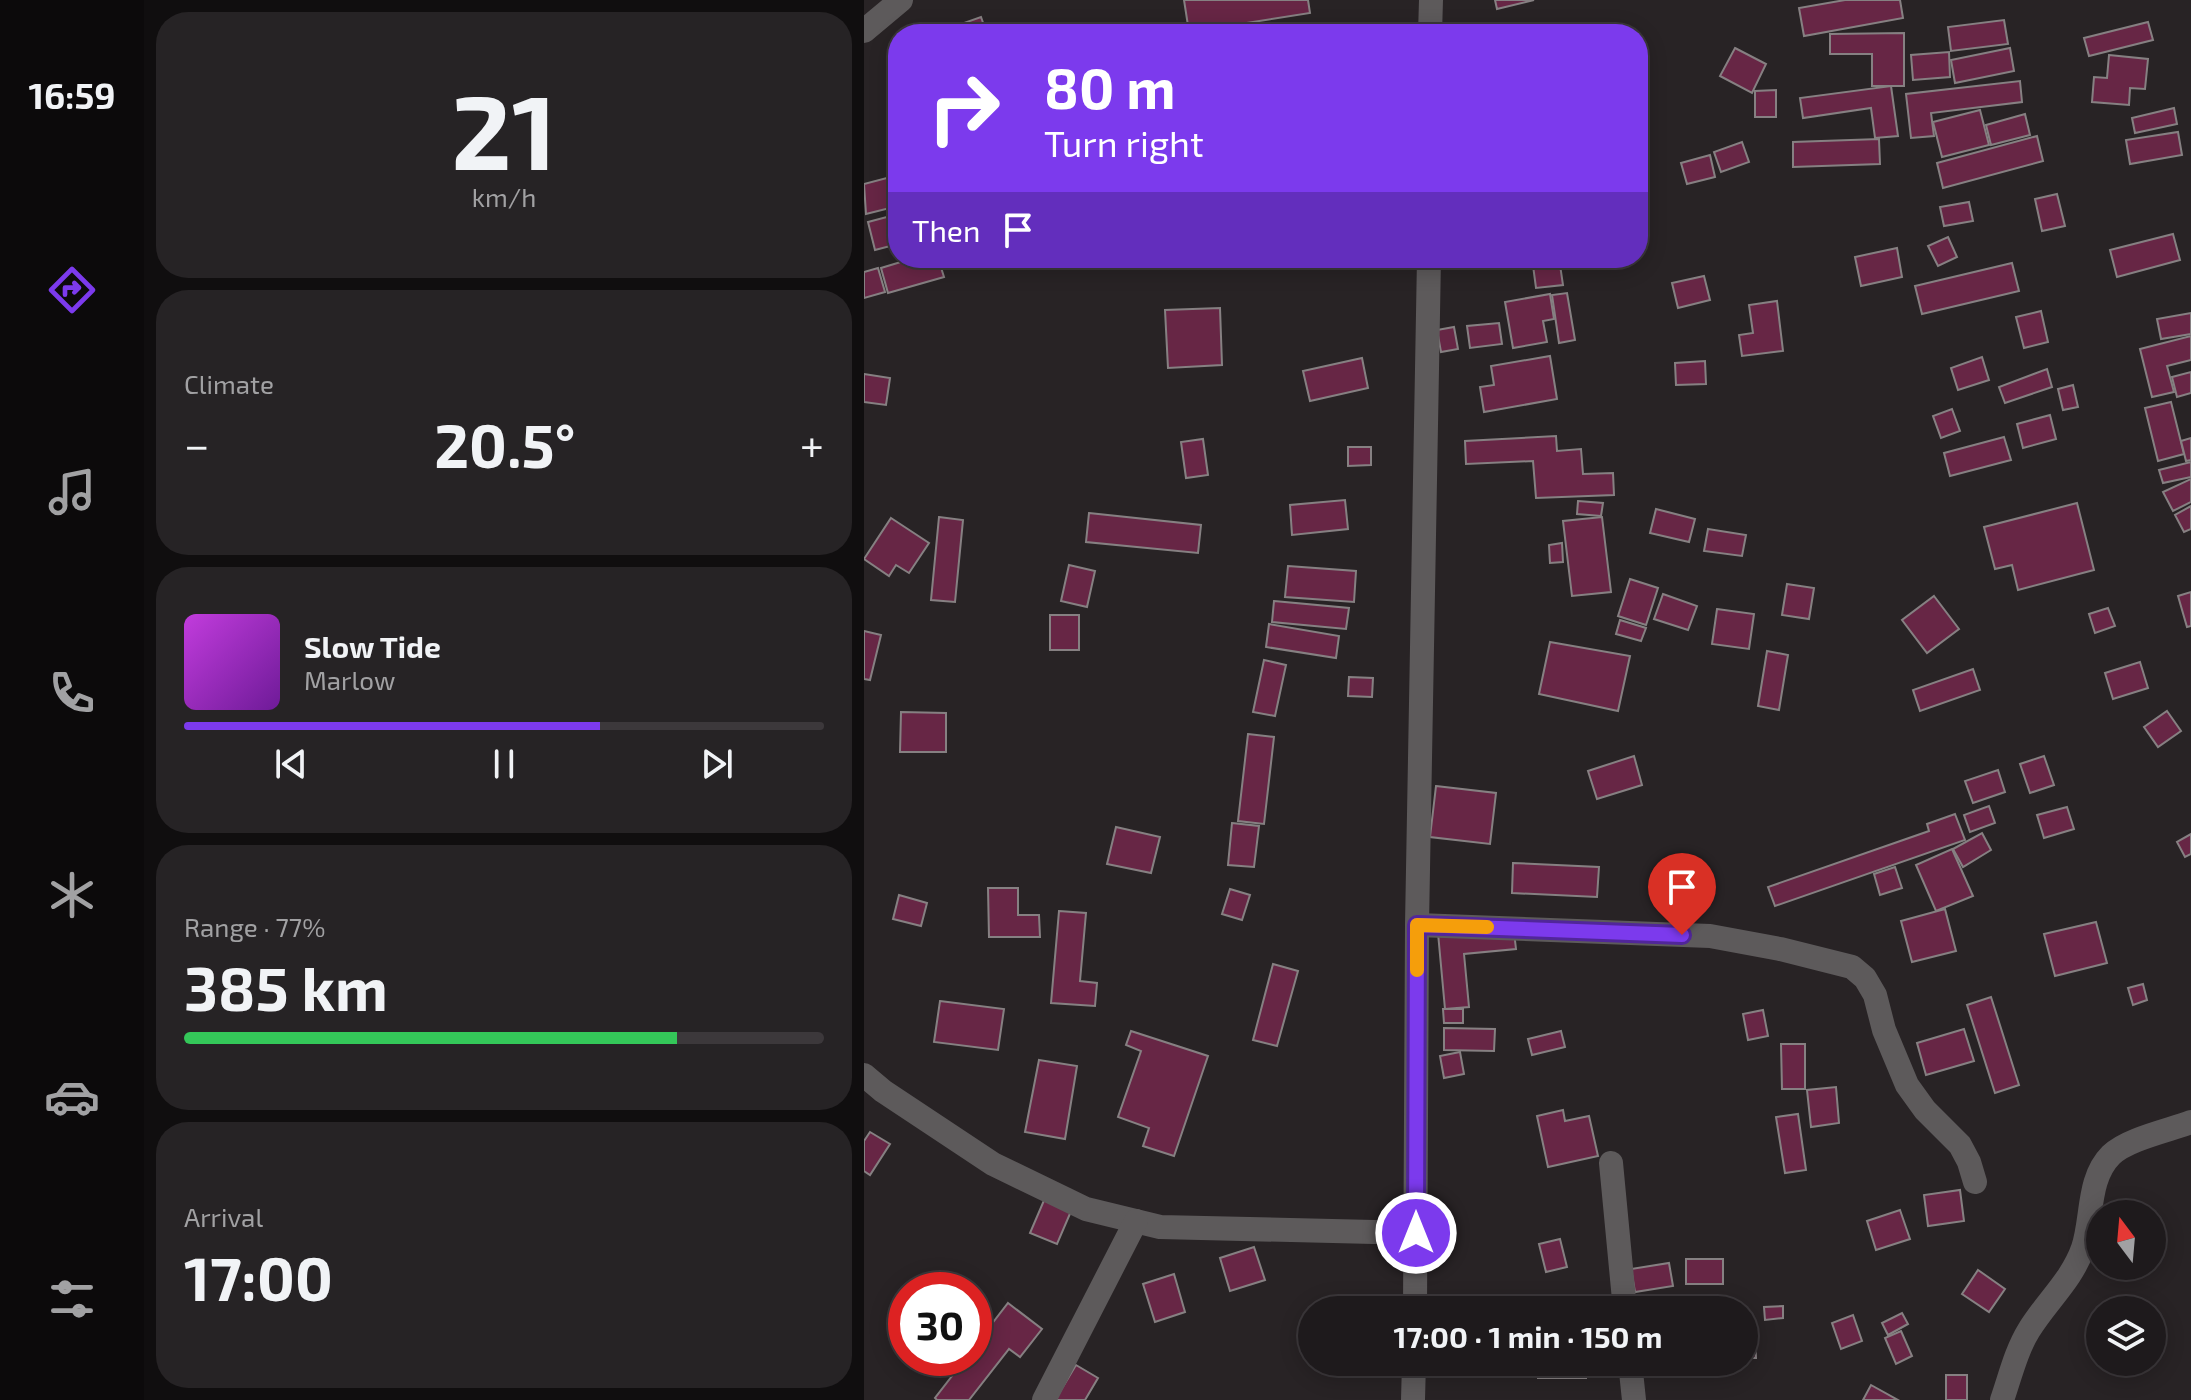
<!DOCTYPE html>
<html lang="en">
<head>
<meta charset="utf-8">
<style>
	body { margin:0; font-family:"Exo 2",sans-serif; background:#262325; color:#f1f3f6; height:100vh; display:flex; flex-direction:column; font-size:30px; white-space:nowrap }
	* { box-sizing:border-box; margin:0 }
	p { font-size:26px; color:#a1a1a3 }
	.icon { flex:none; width:44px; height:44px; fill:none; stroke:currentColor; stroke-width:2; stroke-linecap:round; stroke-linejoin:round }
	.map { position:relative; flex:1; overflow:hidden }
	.details { display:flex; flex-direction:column; gap:12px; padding:12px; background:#100e0f; width:720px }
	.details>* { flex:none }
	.hud { position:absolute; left:24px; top:24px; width:760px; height:244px; border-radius:32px; box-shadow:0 4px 20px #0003,0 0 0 2px #3c383b; background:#7c3aed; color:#fff; overflow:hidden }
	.needle { width:52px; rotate:344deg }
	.fabs { position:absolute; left:1222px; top:1200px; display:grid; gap:16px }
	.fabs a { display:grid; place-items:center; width:80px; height:80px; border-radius:50%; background:#1e1a1c; box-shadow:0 4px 20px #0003,0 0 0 2px #3c383b; font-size:40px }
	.speed { position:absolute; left:24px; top:1272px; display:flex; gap:16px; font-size:40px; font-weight:700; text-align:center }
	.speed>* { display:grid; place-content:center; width:104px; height:104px; border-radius:50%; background:#1e1a1c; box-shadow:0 4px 20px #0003,0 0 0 2px #3c383b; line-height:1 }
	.speed .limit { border:12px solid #d22; background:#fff; color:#111 }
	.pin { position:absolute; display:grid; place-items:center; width:68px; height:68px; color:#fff; margin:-82px -34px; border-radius:50% 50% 50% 0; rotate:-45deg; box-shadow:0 0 8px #0007 }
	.pin .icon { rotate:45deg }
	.me { position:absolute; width:88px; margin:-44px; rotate:0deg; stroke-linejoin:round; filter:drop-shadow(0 0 6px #0008) }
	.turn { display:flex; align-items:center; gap:28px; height:168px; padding:0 24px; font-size:36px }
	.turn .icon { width:104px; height:104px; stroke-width:2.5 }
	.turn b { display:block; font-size:56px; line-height:68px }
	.then { display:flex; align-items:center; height:76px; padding:0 24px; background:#0003; gap:16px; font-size:30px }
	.big { font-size:60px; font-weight:700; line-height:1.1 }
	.details .widget { flex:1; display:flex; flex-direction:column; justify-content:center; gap:12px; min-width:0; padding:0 28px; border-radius:32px; background:#262325 }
	.details .dial { align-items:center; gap:0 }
	.dial b { font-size:104px; line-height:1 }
	.song { display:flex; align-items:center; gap:24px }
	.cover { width:96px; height:96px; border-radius:12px; background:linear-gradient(135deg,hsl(290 70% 55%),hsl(280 70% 35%)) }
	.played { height:8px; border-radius:4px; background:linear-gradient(90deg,#7c3aed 65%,#3c383b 65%) }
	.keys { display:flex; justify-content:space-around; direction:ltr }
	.heat { display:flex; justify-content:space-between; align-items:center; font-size:44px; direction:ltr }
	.charge { height:12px; border-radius:6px; background:linear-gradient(90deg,#34c759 77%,#3c383b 0) }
	.trip { position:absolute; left:434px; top:1296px; width:460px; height:80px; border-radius:40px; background:#1e1a1c; box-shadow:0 4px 20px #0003,0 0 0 2px #3c383b; font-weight:700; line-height:80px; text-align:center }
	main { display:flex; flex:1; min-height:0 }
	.menu { display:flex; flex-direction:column; width:144px; justify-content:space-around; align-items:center; background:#0c0a0b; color:#a1a1a3 }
	.menu .icon { width:56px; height:56px }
	.menu .on { color:#7c3aed }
	.menu b { font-size:36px; color:#f1f3f6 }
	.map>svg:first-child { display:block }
	.building { fill:#672645; stroke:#868082; stroke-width:2 }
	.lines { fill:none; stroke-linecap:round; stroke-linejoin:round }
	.street { stroke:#5d5a5b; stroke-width:24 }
	.route-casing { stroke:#51269a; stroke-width:20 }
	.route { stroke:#7c3aed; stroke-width:14 }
	.slow { stroke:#f59e0b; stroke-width:14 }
</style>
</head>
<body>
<main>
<nav class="menu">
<b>16:59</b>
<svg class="icon on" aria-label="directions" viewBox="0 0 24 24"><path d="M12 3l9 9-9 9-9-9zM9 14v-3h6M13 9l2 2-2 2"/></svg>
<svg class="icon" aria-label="music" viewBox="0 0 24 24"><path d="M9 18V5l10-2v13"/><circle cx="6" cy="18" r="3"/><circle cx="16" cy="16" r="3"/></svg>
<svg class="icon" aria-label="phone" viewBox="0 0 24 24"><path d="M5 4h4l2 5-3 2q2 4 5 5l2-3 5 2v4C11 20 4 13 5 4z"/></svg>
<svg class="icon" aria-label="climate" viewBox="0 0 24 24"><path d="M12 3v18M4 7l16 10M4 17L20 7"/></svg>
<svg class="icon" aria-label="car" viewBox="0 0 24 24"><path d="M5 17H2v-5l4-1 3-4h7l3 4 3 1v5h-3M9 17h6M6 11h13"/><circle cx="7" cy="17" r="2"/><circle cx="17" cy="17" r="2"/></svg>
<svg class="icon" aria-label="filters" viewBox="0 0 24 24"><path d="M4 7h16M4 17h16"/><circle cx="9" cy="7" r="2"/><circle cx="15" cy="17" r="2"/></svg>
</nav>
<section class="details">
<div class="widget dial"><b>21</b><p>km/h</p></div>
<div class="widget"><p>Climate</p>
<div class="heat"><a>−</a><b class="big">20.5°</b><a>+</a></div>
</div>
<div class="widget">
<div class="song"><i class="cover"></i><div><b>Slow Tide</b><p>Marlow</p></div></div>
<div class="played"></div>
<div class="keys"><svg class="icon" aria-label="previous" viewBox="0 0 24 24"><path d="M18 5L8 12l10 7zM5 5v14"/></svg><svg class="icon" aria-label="pause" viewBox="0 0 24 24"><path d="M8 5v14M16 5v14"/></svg><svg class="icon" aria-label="next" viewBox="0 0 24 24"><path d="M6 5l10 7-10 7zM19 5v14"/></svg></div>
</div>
<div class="widget"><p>Range · 77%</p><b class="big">385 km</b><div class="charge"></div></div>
<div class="widget"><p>Arrival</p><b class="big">17:00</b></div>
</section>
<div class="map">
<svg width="1327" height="1400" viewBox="0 0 1327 1400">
	<rect width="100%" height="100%" fill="#282325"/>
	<g class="building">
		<polygon points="320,0 444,0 446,13 325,32"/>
		<polygon points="631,0 670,0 633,9"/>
		<polygon points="981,0 1036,0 1039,18 940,36 935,8"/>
		<polygon points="117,17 123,34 101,34 97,24"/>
		<polygon points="1140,20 1144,44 1087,51 1084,27"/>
		<polygon points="1284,22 1289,40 1225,56 1220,38"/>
		<polygon points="1040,33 1040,86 1008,86 1008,54 966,54 966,34"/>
		<polygon points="871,48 902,64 888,93 856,76"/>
		<polygon points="1146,48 1150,71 1091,83 1087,60"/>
		<polygon points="1085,52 1086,77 1049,80 1047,55"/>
		<polygon points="1245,55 1284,59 1281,89 1266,88 1265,105 1228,102 1230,77 1243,78"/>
		<polygon points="1156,81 1158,102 1067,113 1070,136 1047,138 1042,94"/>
		<polygon points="1027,86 1034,136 1011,138 1007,108 939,118 936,98"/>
		<polygon points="912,90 912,117 891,117 891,91"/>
		<polygon points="1310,108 1313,124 1271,133 1268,118"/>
		<polygon points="1116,110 1125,145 1078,157 1069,122"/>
		<polygon points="1161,114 1166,135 1127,145 1122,125"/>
		<polygon points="1314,132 1318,155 1266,164 1262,140"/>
		<polygon points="1173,136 1179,161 1079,188 1073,163"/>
		<polygon points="1015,139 1016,164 929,167 929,142"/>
		<polygon points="878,142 885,162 857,172 850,152"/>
		<polygon points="846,155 851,177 823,184 817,163"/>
		<polygon points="34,175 34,206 2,214 0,184"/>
		<polygon points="1193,194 1201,226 1178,231 1171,199"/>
		<polygon points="1105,202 1109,221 1080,226 1076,207"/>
		<polygon points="34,214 34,244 11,250 4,222"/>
		<polygon points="1309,234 1316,260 1253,277 1246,250"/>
		<polygon points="1084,237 1093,257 1074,266 1064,246"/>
		<polygon points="1033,248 1038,277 997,286 991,257"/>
		<polygon points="50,258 74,258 80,277 24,293 17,268"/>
		<polygon points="668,258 695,258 699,285 672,288"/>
		<polygon points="1148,263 1155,291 1058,314 1051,286"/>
		<polygon points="14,268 21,292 0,298 0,272"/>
		<polygon points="840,276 846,300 814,308 808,283"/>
		<polygon points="703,293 711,340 695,343 688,295"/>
		<polygon points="686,294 690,319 679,321 683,342 649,348 641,302"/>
		<polygon points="913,301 919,351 878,356 875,335 889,333 885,305"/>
		<polygon points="356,308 358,365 304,368 301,310"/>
		<polygon points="1177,311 1184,342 1160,348 1152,317"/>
		<polygon points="1327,313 1327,334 1297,339 1293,319"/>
		<polygon points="635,323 638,344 606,348 603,326"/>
		<polygon points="590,327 594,349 577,352 573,330"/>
		<polygon points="1327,336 1327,360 1303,366 1310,392 1288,397 1276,349"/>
		<polygon points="686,356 693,399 620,412 616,387 630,385 627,366"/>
		<polygon points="1118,357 1125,380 1094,390 1087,368"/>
		<polygon points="498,358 504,388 446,401 439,371"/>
		<polygon points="841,361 842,384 812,385 811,363"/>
		<polygon points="1183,369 1188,387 1141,403 1135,387"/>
		<polygon points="1327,372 1327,393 1313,397 1308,377"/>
		<polygon points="0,374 26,378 22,405 0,402"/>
		<polygon points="1209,385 1214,407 1199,410 1194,389"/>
		<polygon points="1307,402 1320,454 1294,461 1281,408"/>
		<polygon points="1088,409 1096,431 1077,438 1069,416"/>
		<polygon points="1186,415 1192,439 1159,448 1153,424"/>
		<polygon points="692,436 693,451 717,449 719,474 749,473 750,495 672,498 669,461 602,464 601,441"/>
		<polygon points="1140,437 1147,460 1086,476 1080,453"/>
		<polygon points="1327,438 1327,460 1322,461 1317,441"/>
		<polygon points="339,439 344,475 322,478 317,442"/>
		<polygon points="484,447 507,447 507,465 484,466"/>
		<polygon points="1327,462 1327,477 1299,483 1295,470"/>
		<polygon points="1327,479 1327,502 1309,511 1299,492"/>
		<polygon points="481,500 484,529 428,535 426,505"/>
		<polygon points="714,501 739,503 737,516 713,514"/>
		<polygon points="1213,503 1230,570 1154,590 1148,565 1131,569 1120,527"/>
		<polygon points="1327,506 1327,529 1320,532 1311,515"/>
		<polygon points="792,509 831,519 825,542 786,533"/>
		<polygon points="225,513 337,525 334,553 222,542"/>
		<polygon points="75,517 99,520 91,602 67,600"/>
		<polygon points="738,517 747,592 708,596 699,521"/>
		<polygon points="27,518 65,543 45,573 32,565 25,576 0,559"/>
		<polygon points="844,529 882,535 878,556 840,551"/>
		<polygon points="698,543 699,562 686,563 685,545"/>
		<polygon points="205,565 231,571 223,607 197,601"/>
		<polygon points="424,566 492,571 490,602 421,597"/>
		<polygon points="766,579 794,588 782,625 754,616"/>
		<polygon points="923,584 950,588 945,619 918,615"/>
		<polygon points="1327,592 1327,626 1323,627 1314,596"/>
		<polygon points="799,594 833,606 824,630 790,619"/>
		<polygon points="1070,596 1095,629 1063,653 1038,620"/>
		<polygon points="410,601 485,608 482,629 408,622"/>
		<polygon points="1244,608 1251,626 1231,633 1225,614"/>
		<polygon points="853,609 890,614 885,649 848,644"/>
		<rect x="186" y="615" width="29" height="35"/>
		<polygon points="756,620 782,628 777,641 752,634"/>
		<polygon points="405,624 475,636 472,658 402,647"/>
		<polygon points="0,631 17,635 6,680 0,679"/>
		<polygon points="686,642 766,656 754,711 675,694"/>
		<polygon points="903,651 924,655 915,710 894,706"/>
		<polygon points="400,660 422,665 411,716 389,712"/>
		<polygon points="1276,662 1284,688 1249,699 1241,673"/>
		<polygon points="1109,669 1116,690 1056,711 1049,690"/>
		<polygon points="485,677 509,678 508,697 484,696"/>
		<polygon points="1303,711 1317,731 1294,747 1280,727"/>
		<polygon points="37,712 82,713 82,752 36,752"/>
		<polygon points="384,734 410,737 400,824 374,821"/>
		<polygon points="770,756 778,785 733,799 724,771"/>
		<polygon points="1180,756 1190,785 1166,793 1156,764"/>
		<polygon points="1134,770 1141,792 1109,803 1101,781"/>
		<polygon points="572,786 632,793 626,844 566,837"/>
		<polygon points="1125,806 1131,823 1106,832 1100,815"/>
		<polygon points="1203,807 1210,829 1180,838 1173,815"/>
		<polygon points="1091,814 1101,840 911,906 904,887 1065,831 1063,824"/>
		<polygon points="368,823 395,826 390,867 364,865"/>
		<polygon points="252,827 296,837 287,873 243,864"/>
		<polygon points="1118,833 1127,850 1099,867 1089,849"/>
		<polygon points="1327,834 1327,854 1321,857 1313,842"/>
		<polygon points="1088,849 1109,896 1072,911 1052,865"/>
		<polygon points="649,863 735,867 733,897 648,893"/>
		<polygon points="1031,867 1038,888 1016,895 1010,874"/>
		<polygon points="124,888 154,888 154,915 175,915 176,937 125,937"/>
		<polygon points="366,889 386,895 378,920 358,914"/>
		<polygon points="35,895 63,903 57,926 29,919"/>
		<polygon points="1081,909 1092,951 1048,962 1037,921"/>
		<polygon points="195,911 222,913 216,981 233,983 231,1006 187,1003"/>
		<polygon points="1232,922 1243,963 1191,976 1180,934"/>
		<polygon points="650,932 652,949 600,954 605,1007 581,1009 574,933"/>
		<polygon points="409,964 434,971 413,1046 389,1040"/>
		<polygon points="1279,984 1283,1000 1269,1005 1264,988"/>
		<polygon points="1127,997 1155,1085 1131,1093 1103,1005"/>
		<polygon points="76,1001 140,1009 134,1050 70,1042"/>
		<polygon points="579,1009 599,1009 599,1023 580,1023"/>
		<polygon points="899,1010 904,1036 884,1040 879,1014"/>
		<polygon points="580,1028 631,1029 630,1051 580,1050"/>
		<polygon points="1100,1029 1110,1061 1062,1075 1053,1043"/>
		<polygon points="267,1031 344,1056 310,1156 279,1146 285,1128 254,1117 277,1051 262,1045"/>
		<polygon points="697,1031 701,1047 668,1055 664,1039"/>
		<polygon points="917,1044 941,1044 941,1089 918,1089"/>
		<polygon points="596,1052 600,1074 580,1078 576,1056"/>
		<polygon points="175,1060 213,1066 201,1139 161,1132"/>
		<polygon points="972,1087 975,1123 947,1127 943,1090"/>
		<polygon points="699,1110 701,1121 725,1116 734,1156 684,1167 673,1116"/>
		<polygon points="934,1114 942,1170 921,1173 912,1117"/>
		<polygon points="6,1132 26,1144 6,1175 0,1171 0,1141"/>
		<polygon points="1096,1190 1100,1221 1064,1226 1060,1195"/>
		<polygon points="181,1198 208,1209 193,1244 166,1233"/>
		<polygon points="1036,1210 1046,1239 1012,1250 1003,1221"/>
		<polygon points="696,1239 703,1267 682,1272 675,1244"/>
		<polygon points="390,1247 401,1280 366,1291 356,1258"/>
		<rect x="822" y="1259" width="37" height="25"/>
		<polygon points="805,1263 809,1286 771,1292 767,1269"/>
		<polygon points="1114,1270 1141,1289 1125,1312 1098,1294"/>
		<polygon points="310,1274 321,1312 291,1322 279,1284"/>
		<polygon points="589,1297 590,1310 575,1310 573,1299"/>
		<polygon points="144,1303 178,1329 156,1357 145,1349 105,1400 73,1400 71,1398 102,1358 110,1358 110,1347"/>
		<polygon points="919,1306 919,1318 901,1320 900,1307"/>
		<polygon points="1038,1313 1044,1324 1024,1335 1018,1323"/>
		<polygon points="989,1315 998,1341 977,1349 968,1323"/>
		<polygon points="1037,1331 1048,1356 1032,1364 1021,1338"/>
		<polygon points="880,1340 891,1340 892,1358 880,1358"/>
		<rect x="674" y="1362" width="48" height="16"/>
		<polygon points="212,1365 234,1378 221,1400 191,1400"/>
		<rect x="1082" y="1375" width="21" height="25"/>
		<polygon points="1007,1385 1034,1400 999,1400"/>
	</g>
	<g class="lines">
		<g class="street">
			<polyline points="0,31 37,0"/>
			<polyline points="566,34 567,0"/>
			<polyline points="553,925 846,936 916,949 988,967 1001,978 1011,995 1020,1030 1043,1085 1061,1110 1096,1145 1105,1162 1111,1182"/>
			<polyline points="0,1075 19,1091 129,1164 222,1209 296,1227 552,1233"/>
			<polyline points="747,1163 761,1310"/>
			<polyline points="551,1310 553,925 565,258"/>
			<polyline points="766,1362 770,1400"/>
			<polyline points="180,1400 272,1221"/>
			<polyline points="549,1400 550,1362"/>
			<path d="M1138 1400C1146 1377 1152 1351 1165 1330 1182 1302 1208 1280 1219 1248 1229 1218 1223 1179 1247 1155 1263 1139 1306 1130 1327 1122"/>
		</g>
	</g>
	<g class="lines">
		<defs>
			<polyline id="route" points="552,1233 553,925 818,935"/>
		</defs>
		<use href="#route" class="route-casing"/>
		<use href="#route" class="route"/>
		<polyline class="slow" points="553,970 553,925 623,927"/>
	</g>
</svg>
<div class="fabs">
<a><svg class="needle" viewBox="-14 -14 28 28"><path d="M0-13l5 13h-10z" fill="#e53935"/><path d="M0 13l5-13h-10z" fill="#a1a1a3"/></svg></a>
<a><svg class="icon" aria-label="layers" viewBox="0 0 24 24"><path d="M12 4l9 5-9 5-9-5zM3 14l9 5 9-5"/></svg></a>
</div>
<div class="speed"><div class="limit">30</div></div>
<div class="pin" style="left:818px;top:935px;background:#d93025"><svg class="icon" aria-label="arrive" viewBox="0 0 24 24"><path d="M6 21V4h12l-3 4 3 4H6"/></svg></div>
<svg class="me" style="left:552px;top:1233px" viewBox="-20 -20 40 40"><circle r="17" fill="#7c3aed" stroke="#fff" stroke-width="3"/><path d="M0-11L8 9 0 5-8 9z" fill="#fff"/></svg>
<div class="trip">17:00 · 1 min · 150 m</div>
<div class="hud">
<div class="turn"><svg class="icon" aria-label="right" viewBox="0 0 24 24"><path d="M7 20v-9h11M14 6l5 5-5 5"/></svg><div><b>80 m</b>Turn right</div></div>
<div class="then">Then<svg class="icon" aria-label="arrive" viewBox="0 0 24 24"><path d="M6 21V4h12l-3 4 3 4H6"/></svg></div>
</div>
</div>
</main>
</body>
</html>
